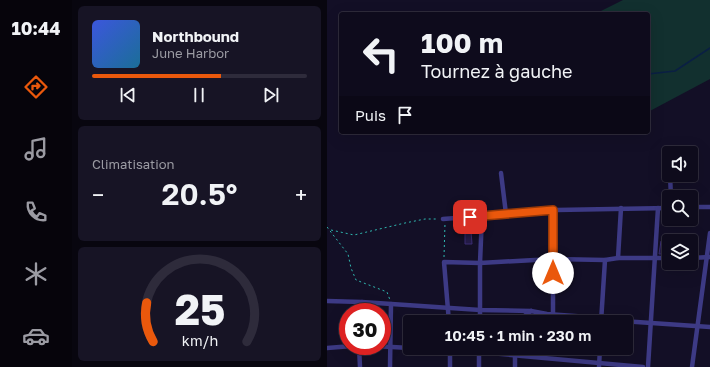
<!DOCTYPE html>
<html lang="fr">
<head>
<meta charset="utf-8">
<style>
	body { margin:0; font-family:"Golos Text",sans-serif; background:#171425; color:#f1f3f6; height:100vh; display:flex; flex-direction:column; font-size:15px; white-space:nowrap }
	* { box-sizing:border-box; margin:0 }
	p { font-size:13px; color:#9b9ba3 }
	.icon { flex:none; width:22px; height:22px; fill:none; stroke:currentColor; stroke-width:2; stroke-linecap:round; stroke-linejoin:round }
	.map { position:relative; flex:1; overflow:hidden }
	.sheet { display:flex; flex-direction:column; gap:6px; padding:6px; background:#08060f; width:255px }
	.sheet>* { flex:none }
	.top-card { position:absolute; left:12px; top:12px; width:311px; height:122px; border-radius:4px; box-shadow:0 4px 16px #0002,0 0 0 1px #2e2b3b; background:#0e0b1c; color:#f1f3f6; overflow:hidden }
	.fabs { position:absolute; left:335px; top:146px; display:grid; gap:8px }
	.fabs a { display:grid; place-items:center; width:36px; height:36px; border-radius:4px; background:#0e0b1c; box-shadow:0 4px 16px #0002,0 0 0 1px #2e2b3b; font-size:20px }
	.speed { position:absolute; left:12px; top:303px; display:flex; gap:8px; font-size:20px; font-weight:700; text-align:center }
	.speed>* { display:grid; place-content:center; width:52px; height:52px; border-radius:50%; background:#0e0b1c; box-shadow:0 4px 16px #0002,0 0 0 1px #2e2b3b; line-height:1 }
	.speed .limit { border:6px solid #d22; background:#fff; color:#111 }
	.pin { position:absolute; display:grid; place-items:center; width:34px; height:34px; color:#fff; margin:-17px; border-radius:8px; box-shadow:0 2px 6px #0006 }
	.me { position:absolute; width:44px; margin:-22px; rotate:0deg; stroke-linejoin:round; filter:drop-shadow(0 0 3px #0008) }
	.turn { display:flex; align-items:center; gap:14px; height:84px; padding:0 16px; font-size:18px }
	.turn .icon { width:52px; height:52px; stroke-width:2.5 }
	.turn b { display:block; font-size:28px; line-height:34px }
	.then { display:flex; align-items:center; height:38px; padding:0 16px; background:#0003; gap:8px; font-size:15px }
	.big { font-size:30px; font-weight:600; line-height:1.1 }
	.sheet .card { flex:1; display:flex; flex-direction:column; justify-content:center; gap:6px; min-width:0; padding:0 14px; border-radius:6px; background:#171425 }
	.sheet .dial { align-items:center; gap:0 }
	.dial svg { height:104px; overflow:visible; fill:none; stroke:#2e2b3b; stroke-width:7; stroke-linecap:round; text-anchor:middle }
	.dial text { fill:#f1f3f6; stroke:none }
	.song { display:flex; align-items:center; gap:12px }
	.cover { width:48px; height:48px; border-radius:6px; background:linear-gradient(135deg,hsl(230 70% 55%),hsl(200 70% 35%)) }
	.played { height:4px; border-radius:2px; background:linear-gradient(90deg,#ea580c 60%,#2e2b3b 60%) }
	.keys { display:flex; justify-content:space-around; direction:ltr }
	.heat { display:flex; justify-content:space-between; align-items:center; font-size:22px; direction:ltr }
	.trip { position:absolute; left:76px; top:315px; width:230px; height:40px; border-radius:4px; background:#0e0b1c; box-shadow:0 4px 16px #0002,0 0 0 1px #2e2b3b; font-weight:600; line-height:40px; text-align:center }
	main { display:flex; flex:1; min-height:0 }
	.menu { display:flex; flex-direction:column; width:72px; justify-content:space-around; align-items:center; background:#06040b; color:#9b9ba3 }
	.menu .icon { width:28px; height:28px }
	.menu .on { color:#ea580c }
	.menu b { font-size:18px; color:#f1f3f6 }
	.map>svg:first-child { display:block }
	.green { fill:#12302f }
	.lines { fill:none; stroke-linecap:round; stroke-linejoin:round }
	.stream { stroke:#0a1f44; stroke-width:1.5 }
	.building { fill:#241b47; stroke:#3b2d73 }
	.path { stroke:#2fb8b0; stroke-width:1; stroke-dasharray:2 3; stroke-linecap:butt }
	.minor { stroke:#3d3a85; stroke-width:4.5 }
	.route-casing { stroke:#983908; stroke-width:10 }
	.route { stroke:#ea580c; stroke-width:7 }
</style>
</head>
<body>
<main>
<nav class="menu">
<b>10:44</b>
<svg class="icon on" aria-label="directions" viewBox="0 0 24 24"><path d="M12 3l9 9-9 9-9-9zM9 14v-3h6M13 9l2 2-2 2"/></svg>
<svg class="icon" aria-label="music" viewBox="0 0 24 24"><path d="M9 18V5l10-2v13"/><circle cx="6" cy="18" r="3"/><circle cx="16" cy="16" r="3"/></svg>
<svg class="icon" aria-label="phone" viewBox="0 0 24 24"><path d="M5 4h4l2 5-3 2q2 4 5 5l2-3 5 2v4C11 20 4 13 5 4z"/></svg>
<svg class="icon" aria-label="climate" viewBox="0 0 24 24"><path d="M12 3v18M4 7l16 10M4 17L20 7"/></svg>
<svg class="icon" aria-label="car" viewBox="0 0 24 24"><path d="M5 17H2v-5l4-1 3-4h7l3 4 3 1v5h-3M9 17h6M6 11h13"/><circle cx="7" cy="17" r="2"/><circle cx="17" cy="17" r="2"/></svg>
</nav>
<section class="sheet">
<div class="card">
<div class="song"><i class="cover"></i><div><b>Northbound</b><p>June Harbor</p></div></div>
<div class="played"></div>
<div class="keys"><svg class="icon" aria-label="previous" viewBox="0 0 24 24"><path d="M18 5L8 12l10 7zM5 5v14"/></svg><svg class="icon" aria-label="pause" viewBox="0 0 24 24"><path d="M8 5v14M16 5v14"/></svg><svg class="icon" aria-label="next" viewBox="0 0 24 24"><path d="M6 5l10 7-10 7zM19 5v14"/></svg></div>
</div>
<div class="card"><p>Climatisation</p>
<div class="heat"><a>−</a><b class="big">20.5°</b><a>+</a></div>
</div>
<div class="card dial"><svg viewBox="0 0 100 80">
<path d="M14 69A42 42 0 1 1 86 69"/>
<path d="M14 69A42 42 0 0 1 9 39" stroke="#ea580c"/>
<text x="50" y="56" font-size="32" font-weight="700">25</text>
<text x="50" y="72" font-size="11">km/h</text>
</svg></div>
</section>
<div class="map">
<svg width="383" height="367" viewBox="0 0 383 367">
	<rect width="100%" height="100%" fill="#130f26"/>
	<polygon class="green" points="296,0 383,0 383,79 321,112 321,14 268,14"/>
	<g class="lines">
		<polyline class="stream" points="321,74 348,71 383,48"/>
	</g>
	<g class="building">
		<polygon points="142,226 148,226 149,231 144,231 145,244 138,244 138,232 136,232 136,228 142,228"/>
		<polygon points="334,241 339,242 338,246 342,247 342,253 338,252 338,254 332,254"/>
	</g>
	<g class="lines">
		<g class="path">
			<polyline points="0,227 21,254 24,268 29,280 60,292 63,300"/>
			<polyline points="4,230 27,235 78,223 98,219 111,219"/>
			<polyline points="117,257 118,223"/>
		</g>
		<g class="minor">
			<polyline points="174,173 179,214"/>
			<polyline points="343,175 344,197"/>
			<polyline points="364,207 383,207"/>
			<polyline points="226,210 226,315"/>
			<polyline points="155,216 153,263 226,259 278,260 291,258 342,258"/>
			<polyline points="116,219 229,210 342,208"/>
			<polyline points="291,258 294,208"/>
			<polyline points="364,258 383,257"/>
			<polyline points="0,301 35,302 153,310 204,311 220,314 275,318 295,321 383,327"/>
			<polyline points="34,312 35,302"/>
			<polyline points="122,322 117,262 153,263 153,322"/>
			<polyline points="189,322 204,311"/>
			<polyline points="274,322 278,260"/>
			<polyline points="32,346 33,367"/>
			<polyline points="47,346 83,348"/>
			<polyline points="0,348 25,346"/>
			<polyline points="93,348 152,352 316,367"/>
			<polyline points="63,367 64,304"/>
			<polyline points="123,367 123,348"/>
			<polyline points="152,367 152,348"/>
			<polyline points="188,367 188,348"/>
			<polyline points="272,367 273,348"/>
			<polyline points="321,367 331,208"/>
			<polyline points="365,367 383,233"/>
		</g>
	</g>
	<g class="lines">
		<defs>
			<polyline id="route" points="143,217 226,210 226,273"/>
		</defs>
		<use href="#route" class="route-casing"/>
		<use href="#route" class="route"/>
	</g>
</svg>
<div class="fabs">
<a><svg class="icon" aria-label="sound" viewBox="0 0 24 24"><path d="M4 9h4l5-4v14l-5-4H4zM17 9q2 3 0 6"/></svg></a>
<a><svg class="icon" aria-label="search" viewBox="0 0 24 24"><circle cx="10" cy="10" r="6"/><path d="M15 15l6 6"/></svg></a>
<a><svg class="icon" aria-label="layers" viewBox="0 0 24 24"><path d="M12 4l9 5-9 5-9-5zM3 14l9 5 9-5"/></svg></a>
</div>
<div class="speed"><div class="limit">30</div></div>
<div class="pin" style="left:143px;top:217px;background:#d93025"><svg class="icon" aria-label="arrive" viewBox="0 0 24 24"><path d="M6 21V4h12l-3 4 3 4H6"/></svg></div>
<svg class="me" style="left:226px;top:273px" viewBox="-20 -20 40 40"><circle r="19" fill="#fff"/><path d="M0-13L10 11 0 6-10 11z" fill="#ea580c"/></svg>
<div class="trip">10:45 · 1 min · 230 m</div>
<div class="top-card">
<div class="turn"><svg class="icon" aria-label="left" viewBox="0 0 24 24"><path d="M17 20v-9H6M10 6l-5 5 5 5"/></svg><div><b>100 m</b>Tournez à gauche</div></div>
<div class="then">Puis<svg class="icon" aria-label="arrive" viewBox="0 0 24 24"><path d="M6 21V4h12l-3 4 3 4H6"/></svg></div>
</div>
</div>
</main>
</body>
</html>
